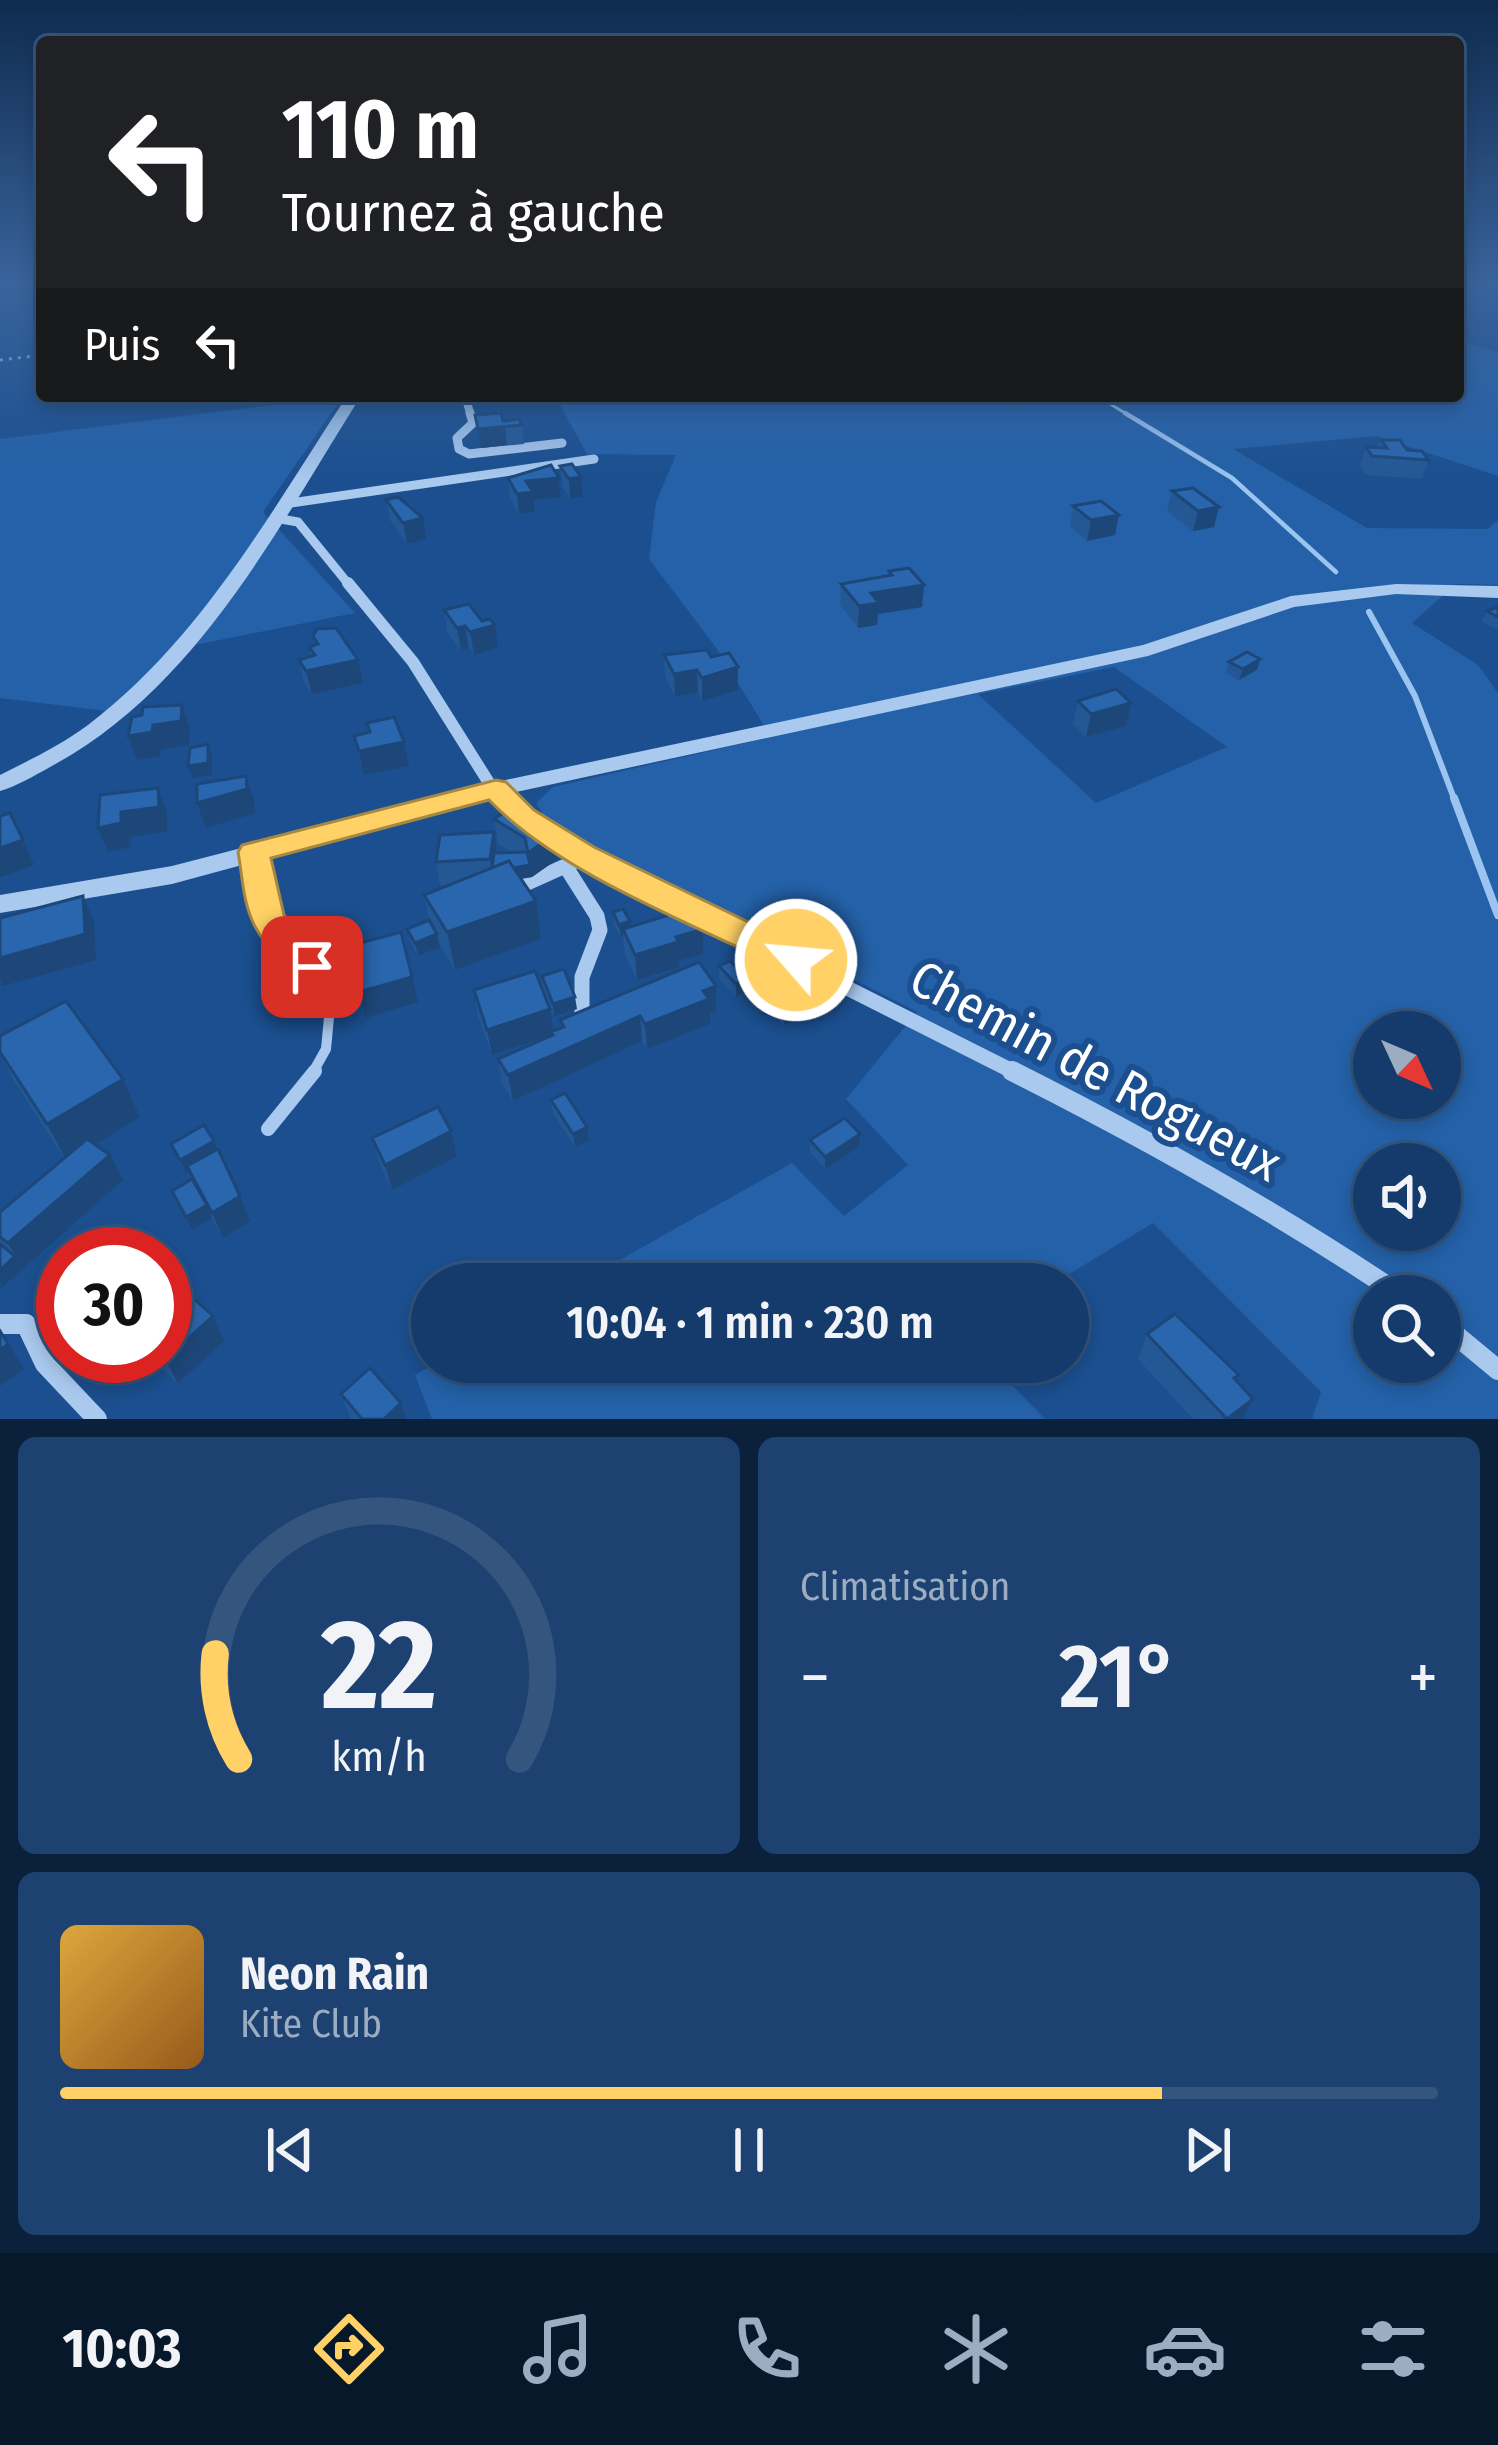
<!DOCTYPE html>
<html lang="fr">
<head>
<meta charset="utf-8">
<style>
	body { margin:0; font-family:"Fira Sans Condensed",sans-serif; background:#1d4271; color:#f1f3f6; height:100vh; display:flex; flex-direction:column; font-size:45px; white-space:nowrap }
	* { box-sizing:border-box; margin:0 }
	p { font-size:39px; color:#9dadc1 }
	.icon { flex:none; width:66px; height:66px; fill:none; stroke:currentColor; stroke-width:2; stroke-linecap:round; stroke-linejoin:round }
	.map { position:relative; height:1419px; overflow:hidden }
	.panel { display:flex; flex-direction:column; gap:18px; padding:18px; background:#0b203b; flex:1 }
	.panel>* { flex:none }
	.banner { position:absolute; left:36px; top:36px; width:1428px; height:366px; border-radius:12px; box-shadow:0 6px 18px #0003,0 0 0 3px #33557e; background:#202124; color:#fff; overflow:hidden }
	.needle { width:78px; rotate:134deg }
	.controls { position:absolute; left:1353px; top:1011px; display:grid; gap:24px }
	.controls a { display:grid; place-items:center; width:108px; height:108px; border-radius:50%; background:#143b6b; box-shadow:0 6px 18px #0003,0 0 0 3px #33557e; font-size:60px }
	.speed { position:absolute; left:36px; top:1227px; display:flex; gap:24px; font-size:60px; font-weight:700; text-align:center }
	.speed>* { display:grid; place-content:center; width:156px; height:156px; border-radius:50%; background:#143b6b; box-shadow:0 6px 18px #0003,0 0 0 3px #33557e; line-height:1 }
	.speed .limit { border:18px solid #d22; background:#fff; color:#111 }
	.pin { position:absolute; display:grid; place-items:center; width:102px; height:102px; color:#fff; margin:-51px; border-radius:24px; box-shadow:0 6px 18px #0006 }
	.me { position:absolute; width:132px; margin:-66px; rotate:297deg; stroke-linejoin:round; filter:drop-shadow(0 0 9px #0008) }
	.turn { display:flex; align-items:center; gap:42px; height:252px; padding:0 48px; font-size:54px }
	.turn .icon { width:156px; height:156px; stroke-width:2.5 }
	.turn b { display:block; font-size:84px; line-height:102px }
	.then { display:flex; align-items:center; height:114px; padding:0 48px; background:#0003; gap:24px; font-size:45px }
	.big { font-size:90px; font-weight:600; line-height:1.1 }
	.panel .tile { flex:1; display:flex; flex-direction:column; justify-content:center; gap:18px; min-width:0; padding:0 42px; border-radius:18px; background:#1d4271 }
	.panel .dial { align-items:center; gap:0 }
	.dial svg { height:312px; overflow:visible; fill:none; stroke:#33557e; stroke-width:7; stroke-linecap:round; text-anchor:middle }
	.dial text { fill:#f1f3f6; stroke:none }
	.song { display:flex; align-items:center; gap:36px }
	.cover { width:144px; height:144px; border-radius:18px; background:linear-gradient(135deg,hsl(40 70% 55%),hsl(30 70% 35%)) }
	.played { height:12px; border-radius:6px; background:linear-gradient(90deg,#ffd166 80%,#33557e 80%) }
	.keys { display:flex; justify-content:space-around; direction:ltr }
	.heat { display:flex; justify-content:space-between; align-items:center; font-size:66px; direction:ltr }
	.panel .tiles { flex:1; display:grid; gap:18px; grid-template-columns:1fr 1fr }
	.tile:last-child { grid-column:span 2 }
	.trip { position:absolute; left:411px; top:1263px; width:678px; height:120px; border-radius:60px; background:#143b6b; box-shadow:0 6px 18px #0003,0 0 0 3px #33557e; font-weight:600; line-height:120px; text-align:center }
	.tabs { display:flex; height:192px; justify-content:space-around; align-items:center; background:#08182b; color:#9dadc1 }
	.tabs .icon { width:84px; height:84px }
	.tabs .current { color:#ffd166 }
	.tabs b { font-size:54px; color:#f1f3f6 }
	.map>svg:first-child { display:block }
	.green { fill:#2461a8; fill-rule:evenodd }
	.lines { fill:none; stroke-linecap:round; stroke-linejoin:round }
	.stream-far3 { stroke:#9cc4f0; stroke-width:3 }
	.stream-far2 { stroke:#9cc4f0; stroke-width:4.5 }
	.stream-far1 { stroke:#9cc4f0; stroke-width:6 }
	.stream { stroke:#9cc4f0; stroke-width:8 }
	.path { stroke:#a9c9ee; stroke-width:3; stroke-dasharray:3 6; stroke-linecap:butt }
	.service-far1 { stroke:#a9c9ee; stroke-width:10 }
	.service { stroke:#a9c9ee; stroke-width:14 }
	.minor-far4 { stroke:#a9c9ee; stroke-width:8 }
	.minor-far3 { stroke:#a9c9ee; stroke-width:9 }
	.minor-far2 { stroke:#a9c9ee; stroke-width:12 }
	.minor-far1 { stroke:#a9c9ee; stroke-width:15 }
	.minor { stroke:#a9c9ee; stroke-width:20 }
	.tertiary { fill:#a9c9ee; fill-rule:evenodd }
	.wall { fill:#245895 }
	.shaded-wall { fill:#1d4779 }
	.building { fill:#2a66ad; stroke:#1d4779; stroke-width:3 }
	.route { fill:#ffd166; stroke:#a68842; stroke-width:3 }
	.labels { text-anchor:middle; stroke-width:12; stroke-linejoin:round; paint-order:stroke }
	.near-street-label { font-size:51px; fill:#fff; stroke:#1b4f8f }
</style>
</head>
<body>
<div class="map">
<svg width="1498" height="1419" viewBox="0 0 1498 1419">
	<rect width="100%" height="100%" fill="#1b4f8f"/>
	<g class="green">
		<path d="M1458 341 1498 352V476L1376 436 1233 449 1367 528 1487 529 1498 520V585L1456 584 1412 623 1478 665 1498 693V1419H1312L1321 1392 1153 1223 1053 1284H577L792 1163 844 1216 908 1165 846 1099 917 1012 569 833 547 821 536 803 553 787 771 737 717 649 649 559 656 502 676 455 587 454 555 396H1458ZM1114 667 1227 747 1096 803 978 694ZM1374 1032H1440V1098H1374ZM1374 1164H1440V1230H1374ZM1374 1296H1440V1362H1374Z"/>
		<polygon points="343,396 263,512 355,613 170,650 122,713 0,698 0,439"/>
		<polygon points="438,1362 990,1362 1045,1419 432,1419 415,1375"/>
	</g>
	<g class="lines">
		<polyline class="stream-far3" points="1097,396 1130,416"/>
		<polyline class="stream-far2" points="1125,413 1232,478 1336,572"/>
		<polyline class="stream-far1" points="1369,612 1415,696 1455,801"/>
		<polyline class="stream" points="1454,798 1498,915"/>
		<polyline class="path" points="0,360 42,355"/>
		<polyline class="service-far1" points="253,852 267,917 306,959 330,1007 326,1049 312,1074"/>
		<polyline class="service" points="268,1129 315,1071"/>
		<g class="minor-far4">
			<polyline points="465,396 471,416"/>
			<polyline points="352,399 377,396"/>
		</g>
		<g class="minor-far3">
			<polyline points="470,413 473,423 457,438 459,449 469,454 562,443"/>
			<polyline points="284,504 594,459"/>
			<polyline points="275,518 298,522 350,586"/>
		</g>
		<polyline class="minor-far2" points="348,583 413,662 491,786 507,801"/>
		<g class="minor-far1">
			<polyline points="504,798 528,820"/>
			<polyline points="545,831 583,855 1018,1074"/>
			<polyline points="566,867 597,916 600,930 582,977 582,1027"/>
			<polyline points="514,889 572,863"/>
		</g>
		<g class="minor">
			<path d="M1012 1071C1147 1139 1276 1211 1402 1296"/>
			<polyline points="1440,1322 1498,1370"/>
			<polyline points="0,1324 26,1324 45,1364 97,1419"/>
		</g>
		<g class="tertiary">
			<path d="M347 396H361C275 532 197 688 50 767 34 776 17 786 0 791V775C30 760 61 745 88 725 201 639 270 513 347 396Z"/>
			<polygon points="1396,584 1498,586 1498,598 1396,594 1294,607 1148,656 497,796 172,884 0,913 0,895 172,866 496,782 1143,645 1291,596"/>
		</g>
	</g>
	<g class="wall">
		<polygon points="475,415 522,425 524,444 481,448"/>
		<polygon points="1381,440 1428,460 1422,479 1366,475 1360,466 1366,447 1378,447"/>
		<polygon points="560,466 583,497 570,499 562,486"/>
		<polygon points="508,478 559,478 561,497 534,500 535,512 519,514 510,498"/>
		<polygon points="1193,488 1214,527 1193,531 1167,511 1172,491"/>
		<polygon points="386,500 426,539 407,544 390,520"/>
		<polygon points="1073,506 1115,535 1087,541 1070,526"/>
		<polygon points="889,571 924,585 922,607 878,614 877,625 858,628 840,605 841,584 889,575"/>
		<polygon points="1498,607 1498,630 1482,622 1487,611"/>
		<polygon points="444,610 495,625 498,647 474,655 469,648 461,650 447,632"/>
		<polygon points="313,636 363,683 312,694 304,683 299,660 311,656 309,647 315,645"/>
		<polygon points="664,655 711,657 738,667 738,690 702,701 698,692 675,697 665,677"/>
		<polygon points="1260,659 1257,670 1239,680 1226,673 1229,662"/>
		<polygon points="1078,701 1126,726 1086,737 1073,724"/>
		<polygon points="494,819 556,833 559,858 532,877 521,879 541,939 455,970 440,945 440,947 418,956 410,941 407,929 429,920 424,895 446,886 440,886 436,862 512,852 498,844"/>
		<polygon points="613,912 630,921 630,927 703,954 679,961 680,967 637,980 625,954 623,936 621,937 614,925"/>
		<polygon points="719,966 747,991 736,997 719,979"/>
		<polygon points="763,971 808,1015 784,1025 767,1008 767,1002 762,996"/>
		<polygon points="542,976 577,1009 554,1016 543,988"/>
		<polygon points="716,986 716,1011 710,1014 710,1024 647,1049 642,1041 513,1101 502,1084 498,1059 550,1036 492,1055 478,1016 474,990 553,1031 561,1028 560,1020"/>
		<polygon points="0,1036 123,1079 140,1117 95,1145 123,1180 1,1288 0,1212 64,1158 13,1079 0,1054"/>
		<polygon points="551,1100 589,1140 575,1147 553,1113"/>
		<polygon points="451,1131 457,1157 392,1190 380,1164 372,1138"/>
		<polygon points="860,1134 859,1147 825,1169 810,1152 810,1140"/>
		<polygon points="214,1141 250,1221 223,1238 212,1218 192,1230 172,1191 192,1179 189,1171 186,1173 171,1144"/>
		<polygon points="179,1294 213,1316 224,1341 178,1384 151,1356 165,1356"/>
		<polygon points="1147,1334 1239,1375 1236,1381 1253,1399 1243,1419 1193,1419 1138,1359"/>
		<polygon points="341,1394 406,1419 351,1419"/>
	</g>
	<g class="shaded-wall">
		<polygon points="505,426 507,445 481,448 478,429"/>
		<polygon points="581,477 583,497 570,499 569,479"/>
		<polygon points="559,478 561,497 534,500 535,512 519,514 517,494 526,481"/>
		<polygon points="1219,507 1214,527 1193,531 1198,511"/>
		<polygon points="1119,515 1115,535 1087,541 1091,520"/>
		<polygon points="423,518 426,539 407,544 403,523"/>
		<polygon points="924,585 922,607 878,614 877,625 858,628 859,606 871,593"/>
		<polygon points="495,625 498,647 474,655 470,632"/>
		<polygon points="465,626 469,648 461,650 457,628"/>
		<polygon points="1260,659 1257,670 1239,680 1243,669"/>
		<polygon points="358,660 363,683 312,694 306,671"/>
		<polygon points="738,667 738,690 702,701 702,678"/>
		<polygon points="697,670 698,692 675,697 674,674"/>
		<polygon points="1131,703 1126,726 1086,737 1091,714"/>
		<polygon points="182,705 190,729 189,745 161,749 160,756 137,760 128,736 153,725"/>
		<polygon points="404,742 409,766 364,775 359,751"/>
		<polygon points="208,744 212,756 212,775 192,778 188,766"/>
		<polygon points="246,776 254,800 255,813 206,828 197,803"/>
		<polygon points="158,788 167,812 167,831 131,837 130,847 108,852 98,828"/>
		<polygon points="494,832 497,857 530,865 528,853 556,833 559,858 532,877 494,883 490,859"/>
		<polygon points="23,840 34,865 0,877 0,848"/>
		<polygon points="83,896 94,921 96,960 3,986 0,980 0,958"/>
		<polygon points="536,901 541,939 455,970 447,932"/>
		<polygon points="630,921 631,934 623,929 623,936 621,937 619,925"/>
		<polygon points="703,929 703,954 679,961 680,967 637,980 635,955 676,937"/>
		<polygon points="437,934 440,947 418,956 415,943"/>
		<polygon points="412,977 418,1002 365,1018 359,992"/>
		<polygon points="747,978 747,991 736,997 736,984"/>
		<polygon points="716,986 716,1011 710,1014 710,1024 647,1049 645,1024"/>
		<polygon points="809,989 808,1015 784,1025 785,999"/>
		<polygon points="575,997 577,1009 554,1016 553,1004"/>
		<polygon points="550,1009 554,1035 550,1032 550,1036 492,1055 487,1030"/>
		<polygon points="640,1016 642,1041 513,1101 508,1075"/>
		<polygon points="123,1079 140,1117 67,1162 47,1124"/>
		<polygon points="587,1127 589,1140 575,1147 573,1134"/>
		<polygon points="451,1131 457,1157 392,1190 385,1165"/>
		<polygon points="860,1134 859,1147 825,1169 825,1157"/>
		<polygon points="214,1141 219,1154 186,1173 180,1160"/>
		<polygon points="110,1155 123,1180 23,1269 8,1243"/>
		<polygon points="240,1196 250,1221 223,1238 212,1213"/>
		<polygon points="207,1205 212,1218 192,1230 186,1217"/>
		<polygon points="15,1256 23,1269 1,1288 0,1270"/>
		<polygon points="213,1316 224,1341 178,1384 165,1359"/>
		<polygon points="0,1329 24,1369 0,1386"/>
		<polygon points="1253,1399 1243,1419 1227,1419"/>
		<polygon points="401,1403 406,1419 386,1419 386,1417"/>
	</g>
	<g class="building">
		<polygon points="501,413 503,421 519,419 522,425 478,429 475,415"/>
		<polygon points="1381,440 1400,440 1407,450 1422,451 1428,460 1372,456 1366,447 1387,448"/>
		<polygon points="572,464 581,477 569,479 560,466"/>
		<polygon points="551,465 559,478 526,481 533,492 517,494 508,478"/>
		<polygon points="1193,488 1219,507 1198,511 1172,491"/>
		<polygon points="398,497 423,518 403,523 386,500"/>
		<polygon points="1101,501 1119,515 1091,520 1073,506"/>
		<polygon points="909,568 924,585 871,593 879,603 859,606 841,584 892,575 889,571"/>
		<polygon points="469,604 482,621 490,619 495,625 470,632 465,626 457,628 444,610"/>
		<polygon points="1498,607 1498,617 1487,611"/>
		<polygon points="336,628 358,660 306,671 299,660 315,655 309,647 318,644 313,636 317,629"/>
		<polygon points="707,650 711,657 729,653 738,667 702,678 697,670 674,674 664,655"/>
		<polygon points="1247,652 1260,659 1243,669 1229,662"/>
		<polygon points="1116,689 1131,703 1091,714 1078,701"/>
		<polygon points="182,705 181,721 153,725 152,732 128,736 132,717 142,715 143,707"/>
		<polygon points="394,717 404,742 359,751 354,736 370,732 367,723"/>
		<polygon points="208,744 208,763 188,766 190,748"/>
		<polygon points="246,776 247,789 197,803 197,784"/>
		<polygon points="158,788 159,807 121,812 121,823 98,828 100,795"/>
		<polygon points="512,807 556,833 528,853 525,838 494,819"/>
		<polygon points="10,813 23,840 0,848 0,816"/>
		<polygon points="494,832 490,859 436,862 440,835"/>
		<polygon points="527,852 530,865 513,868 509,861 492,868 494,853"/>
		<polygon points="509,861 536,901 447,932 424,895"/>
		<polygon points="83,896 85,934 0,958 0,918"/>
		<polygon points="692,908 703,929 676,937 678,942 635,955 623,929"/>
		<polygon points="623,909 630,921 619,925 613,912"/>
		<polygon points="429,920 437,934 415,943 407,929"/>
		<polygon points="401,932 412,977 359,992 349,946"/>
		<polygon points="730,961 747,978 736,984 719,966"/>
		<polygon points="699,962 716,986 703,991 709,999 645,1024 640,1016 508,1075 498,1059 553,1035 550,1032 564,1027 560,1020"/>
		<polygon points="780,962 793,969 809,989 785,999 768,982 771,980 763,971"/>
		<polygon points="564,969 575,997 553,1004 542,976"/>
		<polygon points="535,971 550,1009 487,1030 474,990"/>
		<polygon points="66,1001 123,1079 47,1124 0,1052 0,1036"/>
		<polygon points="565,1093 587,1127 573,1134 551,1100"/>
		<polygon points="438,1107 451,1131 385,1165 372,1138"/>
		<polygon points="845,1118 860,1134 825,1157 810,1140"/>
		<polygon points="204,1125 214,1141 180,1160 171,1144"/>
		<polygon points="87,1139 110,1155 8,1243 0,1237 0,1212"/>
		<polygon points="218,1149 240,1196 212,1213 187,1166"/>
		<polygon points="192,1179 207,1205 186,1217 172,1191"/>
		<polygon points="0,1244 15,1256 0,1270"/>
		<polygon points="165,1281 179,1294 184,1290 213,1316 165,1359 162,1356 165,1356"/>
		<polygon points="1175,1314 1239,1375 1234,1378 1253,1399 1227,1419 1147,1334"/>
		<polygon points="0,1331 8,1344 0,1350"/>
		<polygon points="370,1368 401,1403 386,1417 387,1419 362,1419 341,1394"/>
	</g>
	<linearGradient id="sky" x2="0" y2="1"><stop stop-color="#0f2b4f"/><stop offset="0.59" stop-color="#39639b"/><stop offset="1" stop-color="#39639b" stop-opacity="0"/></linearGradient>
	<rect width="1498" height="480" fill="url(#sky)"/>
	<path class="route" d="M496 780 506 782 534 810 594 847 808 951 813 960 808 969 796 973 784 969C691 923 560 874 489 800L271 858 284 915 330 967 325 976C299 984 262 945 252 920 243 900 242 874 238 852L242 845Z"/>
	<g class="labels">
		<g class="near-street-label">
			<text transform="translate(1096 1070) rotate(28)" y="18">Chemin de Rogueux</text>
		</g>
	</g>
</svg>
<div class="controls">
<a><svg class="needle" viewBox="-14 -14 28 28"><path d="M0-13l5 13h-10z" fill="#e53935"/><path d="M0 13l5-13h-10z" fill="#9dadc1"/></svg></a>
<a><svg class="icon" aria-label="sound" viewBox="0 0 24 24"><path d="M4 9h4l5-4v14l-5-4H4zM17 9q2 3 0 6"/></svg></a>
<a><svg class="icon" aria-label="search" viewBox="0 0 24 24"><circle cx="10" cy="10" r="6"/><path d="M15 15l6 6"/></svg></a>
</div>
<div class="speed"><div class="limit">30</div></div>
<div class="pin" style="left:312px;top:967px;background:#d93025"><svg class="icon" aria-label="arrive" viewBox="0 0 24 24"><path d="M6 21V4h12l-3 4 3 4H6"/></svg></div>
<svg class="me" style="left:796px;top:960px" viewBox="-20 -20 40 40"><circle r="17" fill="#ffd166" stroke="#fff" stroke-width="3"/><path d="M0-11L8 9 0 5-8 9z" fill="#fff"/></svg>
<div class="trip">10:04 · 1 min · 230 m</div>
<div class="banner">
<div class="turn"><svg class="icon" aria-label="left" viewBox="0 0 24 24"><path d="M17 20v-9H6M10 6l-5 5 5 5"/></svg><div><b>110 m</b>Tournez à gauche</div></div>
<div class="then">Puis<svg class="icon" aria-label="left" viewBox="0 0 24 24"><path d="M17 20v-9H6M10 6l-5 5 5 5"/></svg></div>
</div>
</div>
<section class="panel">
<div class="tiles">
<div class="tile dial"><svg viewBox="0 0 100 80">
<path d="M14 69A42 42 0 1 1 86 69"/>
<path d="M14 69A42 42 0 0 1 8 42" stroke="#ffd166"/>
<text x="50" y="56" font-size="32" font-weight="700">22</text>
<text x="50" y="72" font-size="11">km/h</text>
</svg></div>
<div class="tile"><p>Climatisation</p>
<div class="heat"><a>−</a><b class="big">21°</b><a>+</a></div>
</div>
<div class="tile">
<div class="song"><i class="cover"></i><div><b>Neon Rain</b><p>Kite Club</p></div></div>
<div class="played"></div>
<div class="keys"><svg class="icon" aria-label="previous" viewBox="0 0 24 24"><path d="M18 5L8 12l10 7zM5 5v14"/></svg><svg class="icon" aria-label="pause" viewBox="0 0 24 24"><path d="M8 5v14M16 5v14"/></svg><svg class="icon" aria-label="next" viewBox="0 0 24 24"><path d="M6 5l10 7-10 7zM19 5v14"/></svg></div>
</div>
</div>
</section>
<nav class="tabs">
<b>10:03</b>
<svg class="icon current" aria-label="directions" viewBox="0 0 24 24"><path d="M12 3l9 9-9 9-9-9zM9 14v-3h6M13 9l2 2-2 2"/></svg>
<svg class="icon" aria-label="music" viewBox="0 0 24 24"><path d="M9 18V5l10-2v13"/><circle cx="6" cy="18" r="3"/><circle cx="16" cy="16" r="3"/></svg>
<svg class="icon" aria-label="phone" viewBox="0 0 24 24"><path d="M5 4h4l2 5-3 2q2 4 5 5l2-3 5 2v4C11 20 4 13 5 4z"/></svg>
<svg class="icon" aria-label="climate" viewBox="0 0 24 24"><path d="M12 3v18M4 7l16 10M4 17L20 7"/></svg>
<svg class="icon" aria-label="car" viewBox="0 0 24 24"><path d="M5 17H2v-5l4-1 3-4h7l3 4 3 1v5h-3M9 17h6M6 11h13"/><circle cx="7" cy="17" r="2"/><circle cx="17" cy="17" r="2"/></svg>
<svg class="icon" aria-label="filters" viewBox="0 0 24 24"><path d="M4 7h16M4 17h16"/><circle cx="9" cy="7" r="2"/><circle cx="15" cy="17" r="2"/></svg>
</nav>
</body>
</html>
